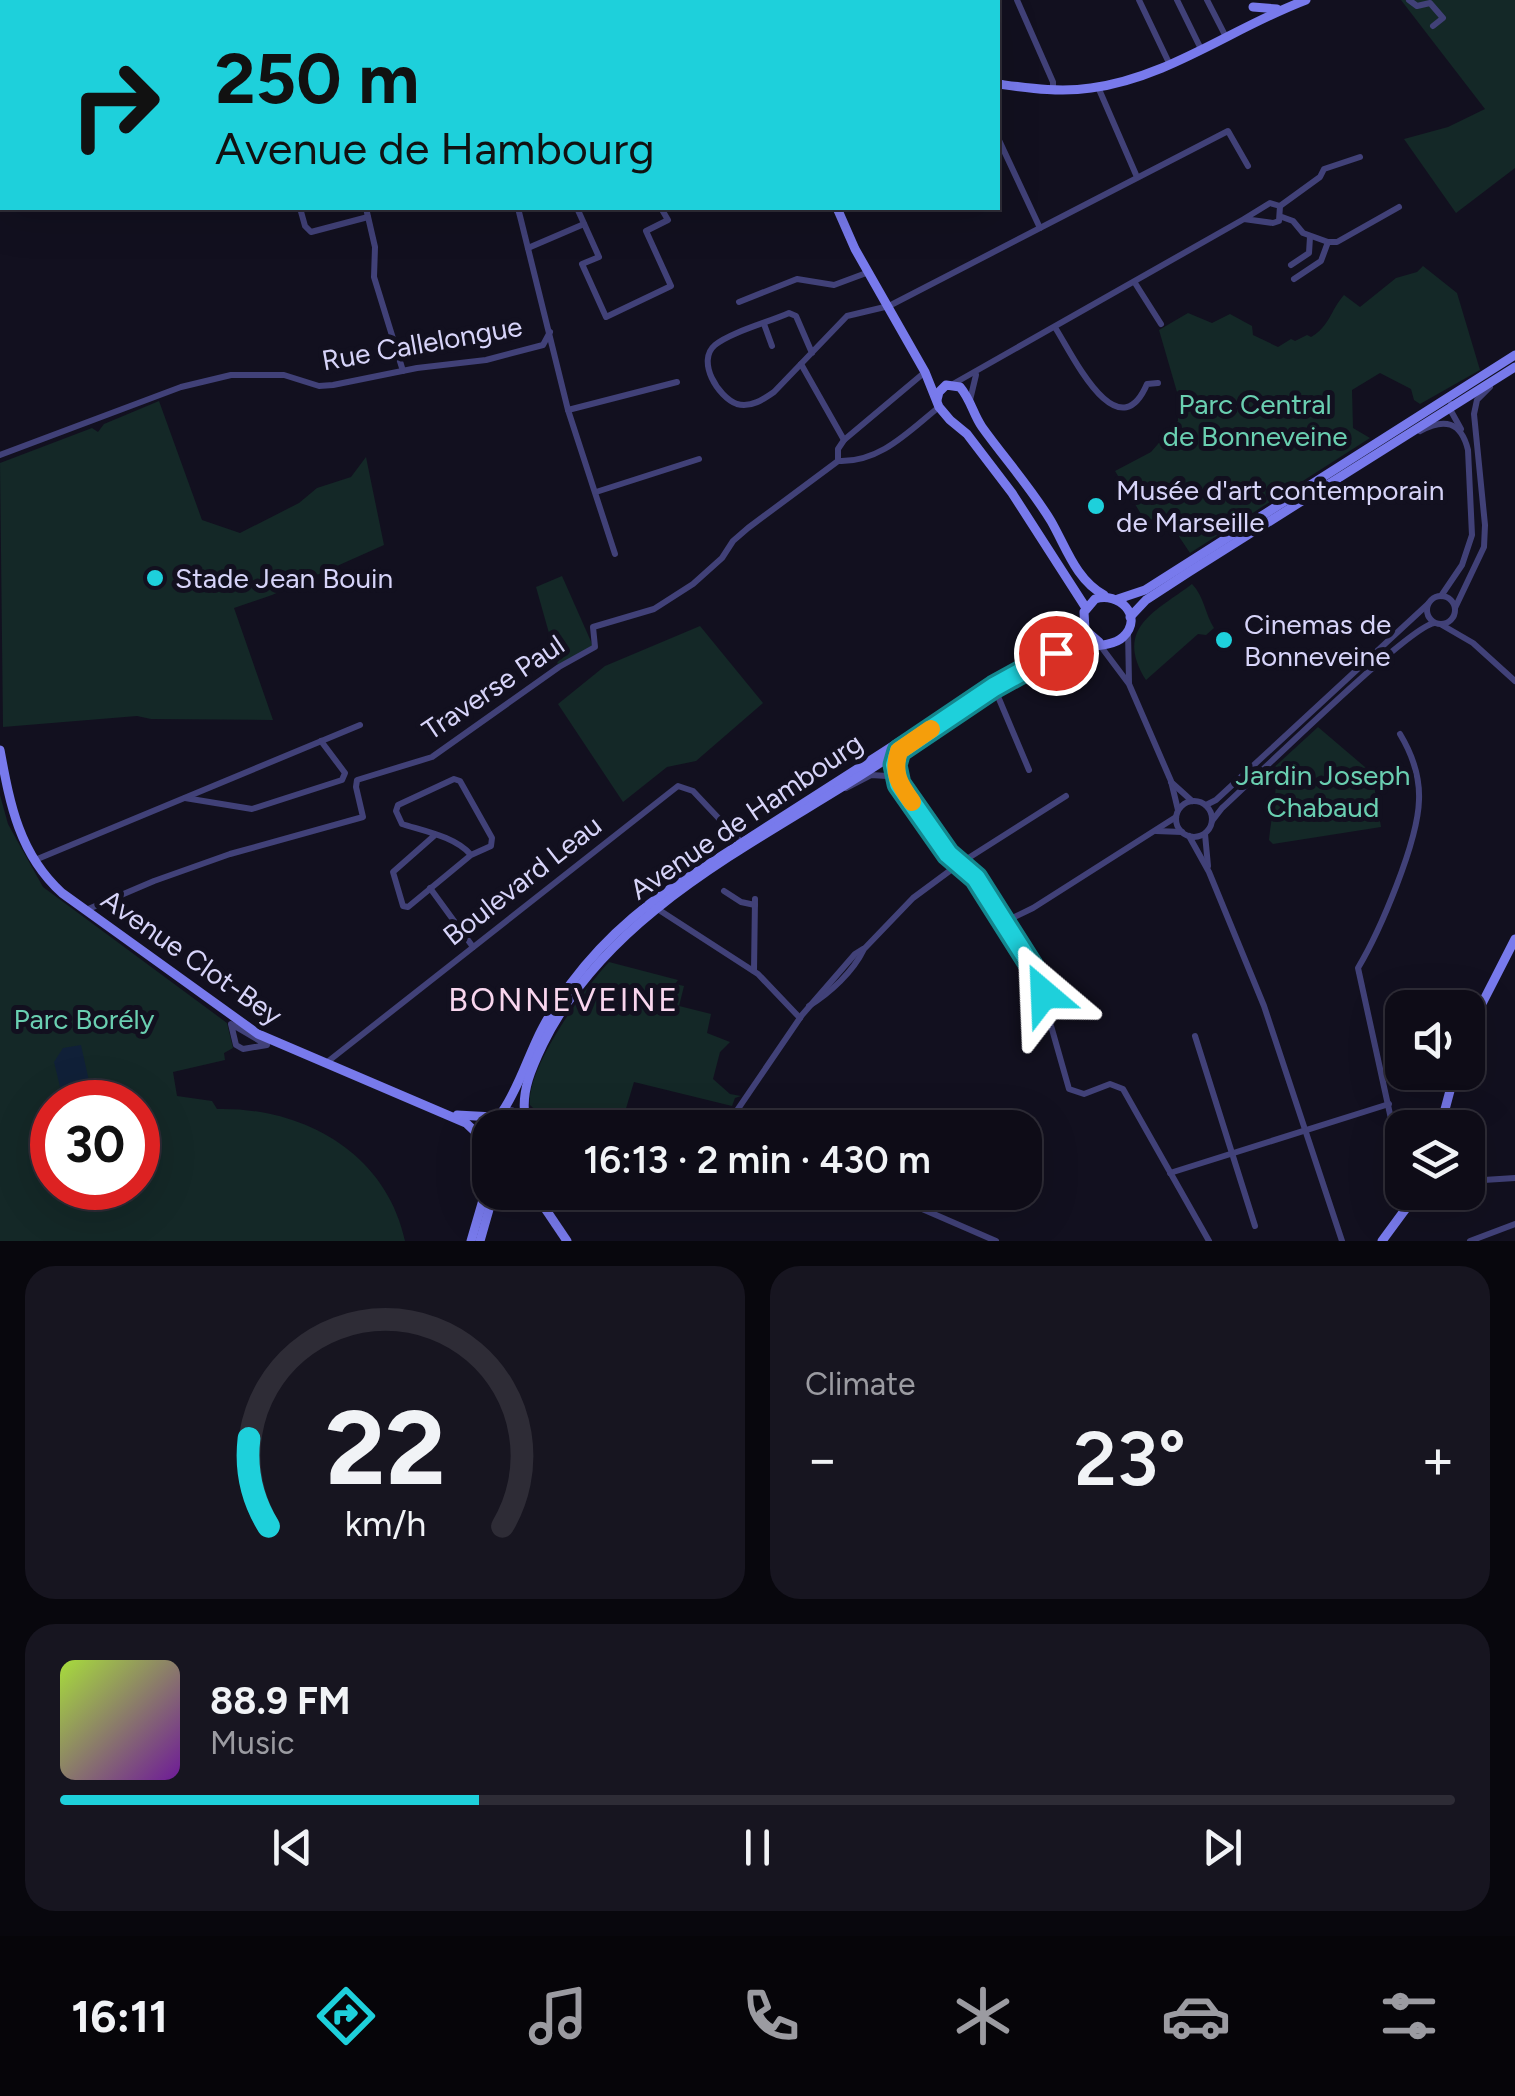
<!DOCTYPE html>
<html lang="en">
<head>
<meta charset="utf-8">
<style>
	body { margin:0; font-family:Figtree,sans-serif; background:#171520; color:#f1f3f6; height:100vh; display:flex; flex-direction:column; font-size:38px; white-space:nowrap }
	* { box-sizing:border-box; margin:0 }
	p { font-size:32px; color:#9b9ba1 }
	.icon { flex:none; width:55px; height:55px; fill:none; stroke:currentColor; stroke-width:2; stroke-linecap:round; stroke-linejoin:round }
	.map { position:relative; height:1241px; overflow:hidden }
	.details { display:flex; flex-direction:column; gap:25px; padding:25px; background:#08070d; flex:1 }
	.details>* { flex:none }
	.hud { position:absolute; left:0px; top:0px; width:1000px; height:210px; box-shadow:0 10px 40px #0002,0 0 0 2px #2e2c36; background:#1ed0db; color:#111; overflow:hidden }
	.buttons { position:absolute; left:1385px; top:990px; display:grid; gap:20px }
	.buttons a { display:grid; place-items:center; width:100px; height:100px; border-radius:20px; background:#0e0c17; box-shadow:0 10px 40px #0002,0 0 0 2px #2e2c36; font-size:50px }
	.speed { position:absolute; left:30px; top:1080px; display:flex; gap:20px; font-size:50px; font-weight:700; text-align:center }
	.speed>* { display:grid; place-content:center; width:130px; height:130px; border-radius:50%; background:#0e0c17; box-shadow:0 10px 40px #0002,0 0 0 2px #2e2c36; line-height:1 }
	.speed .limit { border:15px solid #d22; background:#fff; color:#111 }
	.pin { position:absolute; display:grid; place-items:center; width:85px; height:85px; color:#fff; margin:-42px; border:5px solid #fff; border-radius:50%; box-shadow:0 2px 10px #0007 }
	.me { position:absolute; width:110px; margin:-55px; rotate:334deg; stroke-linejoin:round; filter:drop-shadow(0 0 8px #0008) }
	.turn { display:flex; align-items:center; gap:35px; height:210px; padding:0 50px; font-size:45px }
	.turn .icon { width:130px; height:130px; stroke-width:2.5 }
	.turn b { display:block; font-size:70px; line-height:85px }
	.big { font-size:75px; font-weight:600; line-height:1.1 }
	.details .tile { flex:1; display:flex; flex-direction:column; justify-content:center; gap:15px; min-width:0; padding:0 35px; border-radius:30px; background:#171520 }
	.details .dial { align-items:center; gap:0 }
	.dial svg { height:260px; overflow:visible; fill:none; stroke:#2e2c36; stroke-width:7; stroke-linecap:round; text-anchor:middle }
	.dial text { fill:#f1f3f6; stroke:none }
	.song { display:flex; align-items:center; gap:30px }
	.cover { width:120px; height:120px; border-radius:15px; background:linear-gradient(135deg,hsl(80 70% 55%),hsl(280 70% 35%)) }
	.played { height:10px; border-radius:5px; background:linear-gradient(90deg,#1ed0db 30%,#2e2c36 30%) }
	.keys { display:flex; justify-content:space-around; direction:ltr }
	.heat { display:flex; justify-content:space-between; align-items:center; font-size:55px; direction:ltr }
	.details .tiles { flex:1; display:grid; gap:25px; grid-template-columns:1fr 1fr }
	.tile:last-child { grid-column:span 2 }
	.trip { position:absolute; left:472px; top:1110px; width:570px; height:100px; border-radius:30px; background:#0e0c17; box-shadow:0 10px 40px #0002,0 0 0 2px #2e2c36; font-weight:600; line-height:100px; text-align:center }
	.menu { display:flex; height:160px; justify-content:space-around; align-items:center; background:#060509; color:#9b9ba1 }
	.menu .icon { width:70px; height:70px }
	.menu .selected { color:#1ed0db }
	.menu b { font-size:45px; color:#f1f3f6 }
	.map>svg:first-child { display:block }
	.green { fill:#142827; fill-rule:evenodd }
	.water { fill:#102038 }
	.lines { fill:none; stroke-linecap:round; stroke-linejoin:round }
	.street { stroke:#414178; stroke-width:6 }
	.secondary { stroke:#787aec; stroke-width:9 }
	.route-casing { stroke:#14878e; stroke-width:25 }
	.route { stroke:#1ed0db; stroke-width:18 }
	.slow { stroke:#f59e0b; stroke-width:18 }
	.poi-dot { fill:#1ed0db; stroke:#12101f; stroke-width:4 }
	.labels { text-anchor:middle; stroke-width:10; stroke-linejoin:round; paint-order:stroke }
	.street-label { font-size:28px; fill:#d7d4f9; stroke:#12101f }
	.park-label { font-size:28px; fill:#6acfb1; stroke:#12101f }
	.poi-label { font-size:28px; fill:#d7d4f9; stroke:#12101f; text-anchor:start }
	.quarter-label { font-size:32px; letter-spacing:2.5px; fill:#f9d6ee; stroke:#12101f }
</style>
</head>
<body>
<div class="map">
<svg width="1515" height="1241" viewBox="0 0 1515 1241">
	<rect width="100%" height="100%" fill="#12101f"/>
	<g class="green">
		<polygon points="1401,0 1515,0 1515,168 1456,213 1404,139 1448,127 1485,109"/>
		<path d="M1423 266 1457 293 1480 370 1420 404 1414 400 1411 389 1380 373 1352 390 1353 428 1370 438 1190 553 1176 532 1141 514 1115 471 1151 452 1178 421 1177 392 1159 330 1188 313 1212 323 1230 314 1252 326 1253 335 1278 347 1291 339 1295 341 1307 335 1311 337C1330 326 1330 311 1344 295L1360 307 1396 278 1417 272Z"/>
		<polygon points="159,401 202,520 240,533 299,503 317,488 351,477 366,457 384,545 272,595 234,608 273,720 151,719 137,716 3,727 0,463 92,428 98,432 104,424"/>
		<polygon points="562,576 593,646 558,665 536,587"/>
		<path d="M1192 584C1204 596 1205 614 1214 628L1206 635 1198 634 1146 680C1113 627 1157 611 1192 584Z"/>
		<polygon points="700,626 763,703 696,761 667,767 623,802 558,704 605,666"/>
		<path d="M1318 727 1372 773 1381 827 1273 844 1269 840C1271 818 1276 801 1276 778L1269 772Z"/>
		<path d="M0 795 8 824 43 887 227 1023 233 1048 224 1053 225 1060 173 1072 177 1096 212 1101 217 1109C302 1107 386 1152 405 1241H0ZM52 1102H138V1188H52Z"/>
		<path d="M609 962 678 980 675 984 684 986 679 1006 711 1014 707 1033 730 1042 720 1052 713 1079 730 1094 741 1096 735 1098 732 1106 634 1082 624 1115 566 1112 557 1128 553 1127 530 1105C526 1068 584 989 609 962Z"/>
	</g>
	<polygon class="water" points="81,1045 91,1090 73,1095 60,1087 54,1062 63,1048"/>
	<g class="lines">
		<g class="street">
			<polyline points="166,0 167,2"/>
			<polyline points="316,0 317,2"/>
			<polyline points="453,0 453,2"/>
			<polyline points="597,0 597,2"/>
			<polyline points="656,0 657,2"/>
			<polyline points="715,0 716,2"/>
			<polyline points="775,0 775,2"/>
			<polyline points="836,0 836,2"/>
			<polyline points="1017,0 1053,82 1053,90"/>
			<polyline points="1139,0 1170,65"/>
			<polyline points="1177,0 1201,49"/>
			<polyline points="1207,0 1226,37"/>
			<polyline points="1409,0 1417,6 1430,3 1443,18 1433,26"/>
			<polyline points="327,2 341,0"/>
			<polyline points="0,30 2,34"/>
			<polyline points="1098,87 1137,177"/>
			<polyline points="998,138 1040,228"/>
			<polyline points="1280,206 1320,177 1324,169 1360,157"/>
			<polyline points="300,208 305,226 311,232 368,217"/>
			<polyline points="366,208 375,247 374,277 403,371"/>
			<polyline points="518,208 568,410 615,554"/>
			<polyline points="577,208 599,257 582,264 606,317 671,286 646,231 668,220 661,208"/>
			<polyline points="1282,217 1293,221 1303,233 1328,242"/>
			<polyline points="1328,242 1337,242 1399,207"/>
			<polyline points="528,248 584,224"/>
			<polyline points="1291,265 1309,253 1310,237"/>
			<polyline points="1294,279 1321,261 1328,242"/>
			<polyline points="1135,283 1161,324"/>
			<polyline points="739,302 797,279 834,285 869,272"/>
			<polyline points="764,324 772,346"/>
			<path d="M1056 329C1072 354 1118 452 1147 384L1158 383"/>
			<path d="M812 353 796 316 789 313C769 322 731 332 715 345 696 361 718 397 737 404 751 408 764 399 774 392L847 316 889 306 1228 131 1248 166"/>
			<polyline points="801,364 844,440"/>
			<polyline points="953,384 1244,219 1273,223 1279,221 1280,206 1270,203 1244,219"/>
			<polyline points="970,400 976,375"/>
			<polyline points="1451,404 1451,411 1461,429"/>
			<polyline points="568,410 677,382"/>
			<path d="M1420 431C1444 418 1461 421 1468 450L1472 535 1462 565 1441 596"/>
			<polyline points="0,455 181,387 231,375 284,375 319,386 333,385 417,368 486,360 543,345 550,332"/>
			<path d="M838 461C880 463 909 431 939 407"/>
			<polyline points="596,492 699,459"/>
			<circle cx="1441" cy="610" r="14"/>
			<polyline points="1455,608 1484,547 1485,525 1474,414 1477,400 1490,387"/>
			<polyline points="1442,625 1473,643 1515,681"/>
			<polyline points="1128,631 1129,683"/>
			<polyline points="1099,644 1129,684 1171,781 1178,810"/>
			<polyline points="994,687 1029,770"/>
			<path d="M1400 734C1412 754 1420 776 1419 800 1418 842 1380 931 1358 968L1402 1169"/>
			<polyline points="1171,782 1192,801"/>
			<polyline points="899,783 895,765 899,752"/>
			<polyline points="846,788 871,775 887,776 899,784 948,854 976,878 1036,973 1069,1089 1084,1094 1110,1084 1123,1089 1209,1241"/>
			<polyline points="185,798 252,809 342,780 345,773 321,741"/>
			<circle cx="1194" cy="819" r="18"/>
			<polyline points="1206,805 1216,800 1428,604"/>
			<path d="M1212 821 1222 808C1254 779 1407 628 1434 623"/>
			<polyline points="1156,831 1182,832"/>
			<polyline points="1205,834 1208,866"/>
			<path d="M435 835 393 872 403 906 408 907 471 855C456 837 424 831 402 824L396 811 398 805 454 779 460 781 492 838 491 846 471 855"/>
			<polyline points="1189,836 1209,872 1264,1006 1342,1241"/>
			<polyline points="35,860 360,725"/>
			<polyline points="430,888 473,947"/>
			<polyline points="724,891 741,902 755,905"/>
			<polyline points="656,908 758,974 800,1018"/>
			<polyline points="86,910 154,881 230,854 363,817 356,787 357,780 432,757 559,667 595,647 593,627 654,609 693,584 722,558 733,541 748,528 838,461 838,449 844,440 925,372"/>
			<polyline points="1004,922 1033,908 1176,817"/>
			<polyline points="754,971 755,899"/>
			<path d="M809 1006C830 993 853 972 864 949L913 898 959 864 1066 796"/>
			<polygon points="231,1024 267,1045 243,1049 236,1045"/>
			<polyline points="1195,1036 1255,1226"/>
			<polyline points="326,1063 678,786 693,791 741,842"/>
			<polyline points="725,1128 802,1015 855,954 863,949"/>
			<polyline points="1170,1173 1389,1104"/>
			<polyline points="1468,1181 1515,1178"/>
			<polyline points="883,1192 996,1241"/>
			<polyline points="1470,1241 1515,1224"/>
		</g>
		<g class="secondary">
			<polyline points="393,0 398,2"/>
			<polyline points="1253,7 1277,9"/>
			<path d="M998 84C1028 88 1060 93 1091 88 1168 78 1234 27 1306 0"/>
			<polyline points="837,208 855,249 925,372 939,407 950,420 967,434 1012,493 1086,608"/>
			<path d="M937 400 939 392 946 385 960 387C971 400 973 414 982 427 1005 459 1031 488 1051 521 1066 547 1076 580 1104 595"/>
			<polyline points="1118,599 1145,590 1515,355"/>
			<polyline points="1130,617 1146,600 1189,572 1515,367"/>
			<path d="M0 750C10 804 19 854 62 893L258 1034 466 1123 485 1141"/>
			<polyline points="1468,1031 1515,939"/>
			<path d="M502 1112C520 1086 528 1055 543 1027 573 972 618 925 670 889L1083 624"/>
			<polyline points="457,1115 494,1117"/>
			<path d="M525 1116C521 1091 532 1067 543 1044 609 910 757 843 877 765 936 727 993 680 1058 652 1076 645 1111 649 1123 637 1145 616 1118 591 1095 599L1084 612 1085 630 1099 642"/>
			<polyline points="1440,1128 1455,1072"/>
			<path d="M490 1152 485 1132C494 1107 520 1105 533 1128"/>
			<polyline points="534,1192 567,1241"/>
			<polyline points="471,1241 490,1176"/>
			<polyline points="480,1241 494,1192"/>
			<polyline points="1382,1241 1418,1192"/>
		</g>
	</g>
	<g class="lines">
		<defs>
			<polyline id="route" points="1044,994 1036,973 976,878 948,854 899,784 895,765 899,751 994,687 1056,653"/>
		</defs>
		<use href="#route" class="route-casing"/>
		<use href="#route" class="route"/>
		<path class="slow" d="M912 802C899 784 892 773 899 751L931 729"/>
	</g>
	<g class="poi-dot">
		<circle cx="1096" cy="506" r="10"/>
		<circle cx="155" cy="578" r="10"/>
		<circle cx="1224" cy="640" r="10"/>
	</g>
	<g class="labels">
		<g class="street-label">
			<text transform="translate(422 343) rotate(-10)" y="10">Rue Callelongue</text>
			<text transform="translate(493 687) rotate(-34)" y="10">Traverse Paul</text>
			<text transform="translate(746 816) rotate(-34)" y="10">Avenue de Hambourg</text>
			<text transform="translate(522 880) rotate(-38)" y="10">Boulevard Leau</text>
			<text transform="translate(192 957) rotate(35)" y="10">Avenue Clot-Bey</text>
		</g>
		<g class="park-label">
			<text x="1255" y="414">Parc Central<tspan x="1255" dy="32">de Bonneveine</tspan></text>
			<text x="1323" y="785">Jardin Joseph<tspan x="1323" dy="32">Chabaud</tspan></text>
			<text x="84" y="1029">Parc Borély</text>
		</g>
		<g class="poi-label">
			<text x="1116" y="500">Musée d'art contemporain<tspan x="1116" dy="32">de Marseille</tspan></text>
			<text x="175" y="588">Stade Jean Bouin</text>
			<text x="1244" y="634">Cinemas de<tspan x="1244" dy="32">Bonneveine</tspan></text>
		</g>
		<g class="quarter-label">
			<text x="564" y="1011">BONNEVEINE</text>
		</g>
	</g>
</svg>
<div class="buttons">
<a><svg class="icon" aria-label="sound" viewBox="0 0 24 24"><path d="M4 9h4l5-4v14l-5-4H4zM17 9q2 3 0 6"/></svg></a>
<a><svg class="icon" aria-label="layers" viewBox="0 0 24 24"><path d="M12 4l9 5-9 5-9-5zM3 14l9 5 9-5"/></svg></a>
</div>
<div class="speed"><div class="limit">30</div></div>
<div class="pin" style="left:1056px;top:653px;background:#d93025"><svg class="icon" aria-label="arrive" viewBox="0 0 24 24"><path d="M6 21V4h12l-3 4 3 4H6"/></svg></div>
<svg class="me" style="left:1044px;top:994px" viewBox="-20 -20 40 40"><path d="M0-17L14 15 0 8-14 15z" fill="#1ed0db" stroke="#fff" stroke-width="4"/></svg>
<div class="trip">16:13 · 2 min · 430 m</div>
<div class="hud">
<div class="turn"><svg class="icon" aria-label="right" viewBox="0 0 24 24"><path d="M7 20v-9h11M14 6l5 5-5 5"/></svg><div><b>250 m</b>Avenue de Hambourg</div></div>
</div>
</div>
<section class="details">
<div class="tiles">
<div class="tile dial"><svg viewBox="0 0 100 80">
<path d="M14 69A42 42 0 1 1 86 69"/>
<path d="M14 69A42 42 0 0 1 8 42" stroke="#1ed0db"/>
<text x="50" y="56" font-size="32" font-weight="700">22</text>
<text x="50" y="72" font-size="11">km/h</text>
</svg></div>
<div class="tile"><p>Climate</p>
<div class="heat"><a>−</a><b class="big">23°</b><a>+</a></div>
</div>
<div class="tile">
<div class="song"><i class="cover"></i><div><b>88.9 FM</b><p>Music</p></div></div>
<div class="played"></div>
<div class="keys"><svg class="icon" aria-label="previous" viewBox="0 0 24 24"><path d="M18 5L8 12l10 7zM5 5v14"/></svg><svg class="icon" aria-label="pause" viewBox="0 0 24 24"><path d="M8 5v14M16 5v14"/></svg><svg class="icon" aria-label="next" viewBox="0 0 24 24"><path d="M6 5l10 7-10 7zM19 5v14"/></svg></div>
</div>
</div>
</section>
<nav class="menu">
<b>16:11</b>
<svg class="icon selected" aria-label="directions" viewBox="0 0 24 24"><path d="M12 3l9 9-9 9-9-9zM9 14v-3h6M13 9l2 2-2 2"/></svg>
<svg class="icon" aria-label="music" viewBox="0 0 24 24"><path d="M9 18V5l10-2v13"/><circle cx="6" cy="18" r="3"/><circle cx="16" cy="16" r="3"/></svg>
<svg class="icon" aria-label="phone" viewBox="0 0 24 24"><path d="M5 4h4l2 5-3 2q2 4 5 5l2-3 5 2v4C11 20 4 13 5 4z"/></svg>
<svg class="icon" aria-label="climate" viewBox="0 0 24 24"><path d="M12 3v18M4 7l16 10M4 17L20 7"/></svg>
<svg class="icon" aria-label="car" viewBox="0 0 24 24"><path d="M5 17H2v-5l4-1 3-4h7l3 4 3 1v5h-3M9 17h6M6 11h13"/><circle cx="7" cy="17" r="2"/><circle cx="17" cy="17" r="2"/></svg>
<svg class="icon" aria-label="filters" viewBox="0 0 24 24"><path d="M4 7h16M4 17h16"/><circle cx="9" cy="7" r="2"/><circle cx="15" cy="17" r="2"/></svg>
</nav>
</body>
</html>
